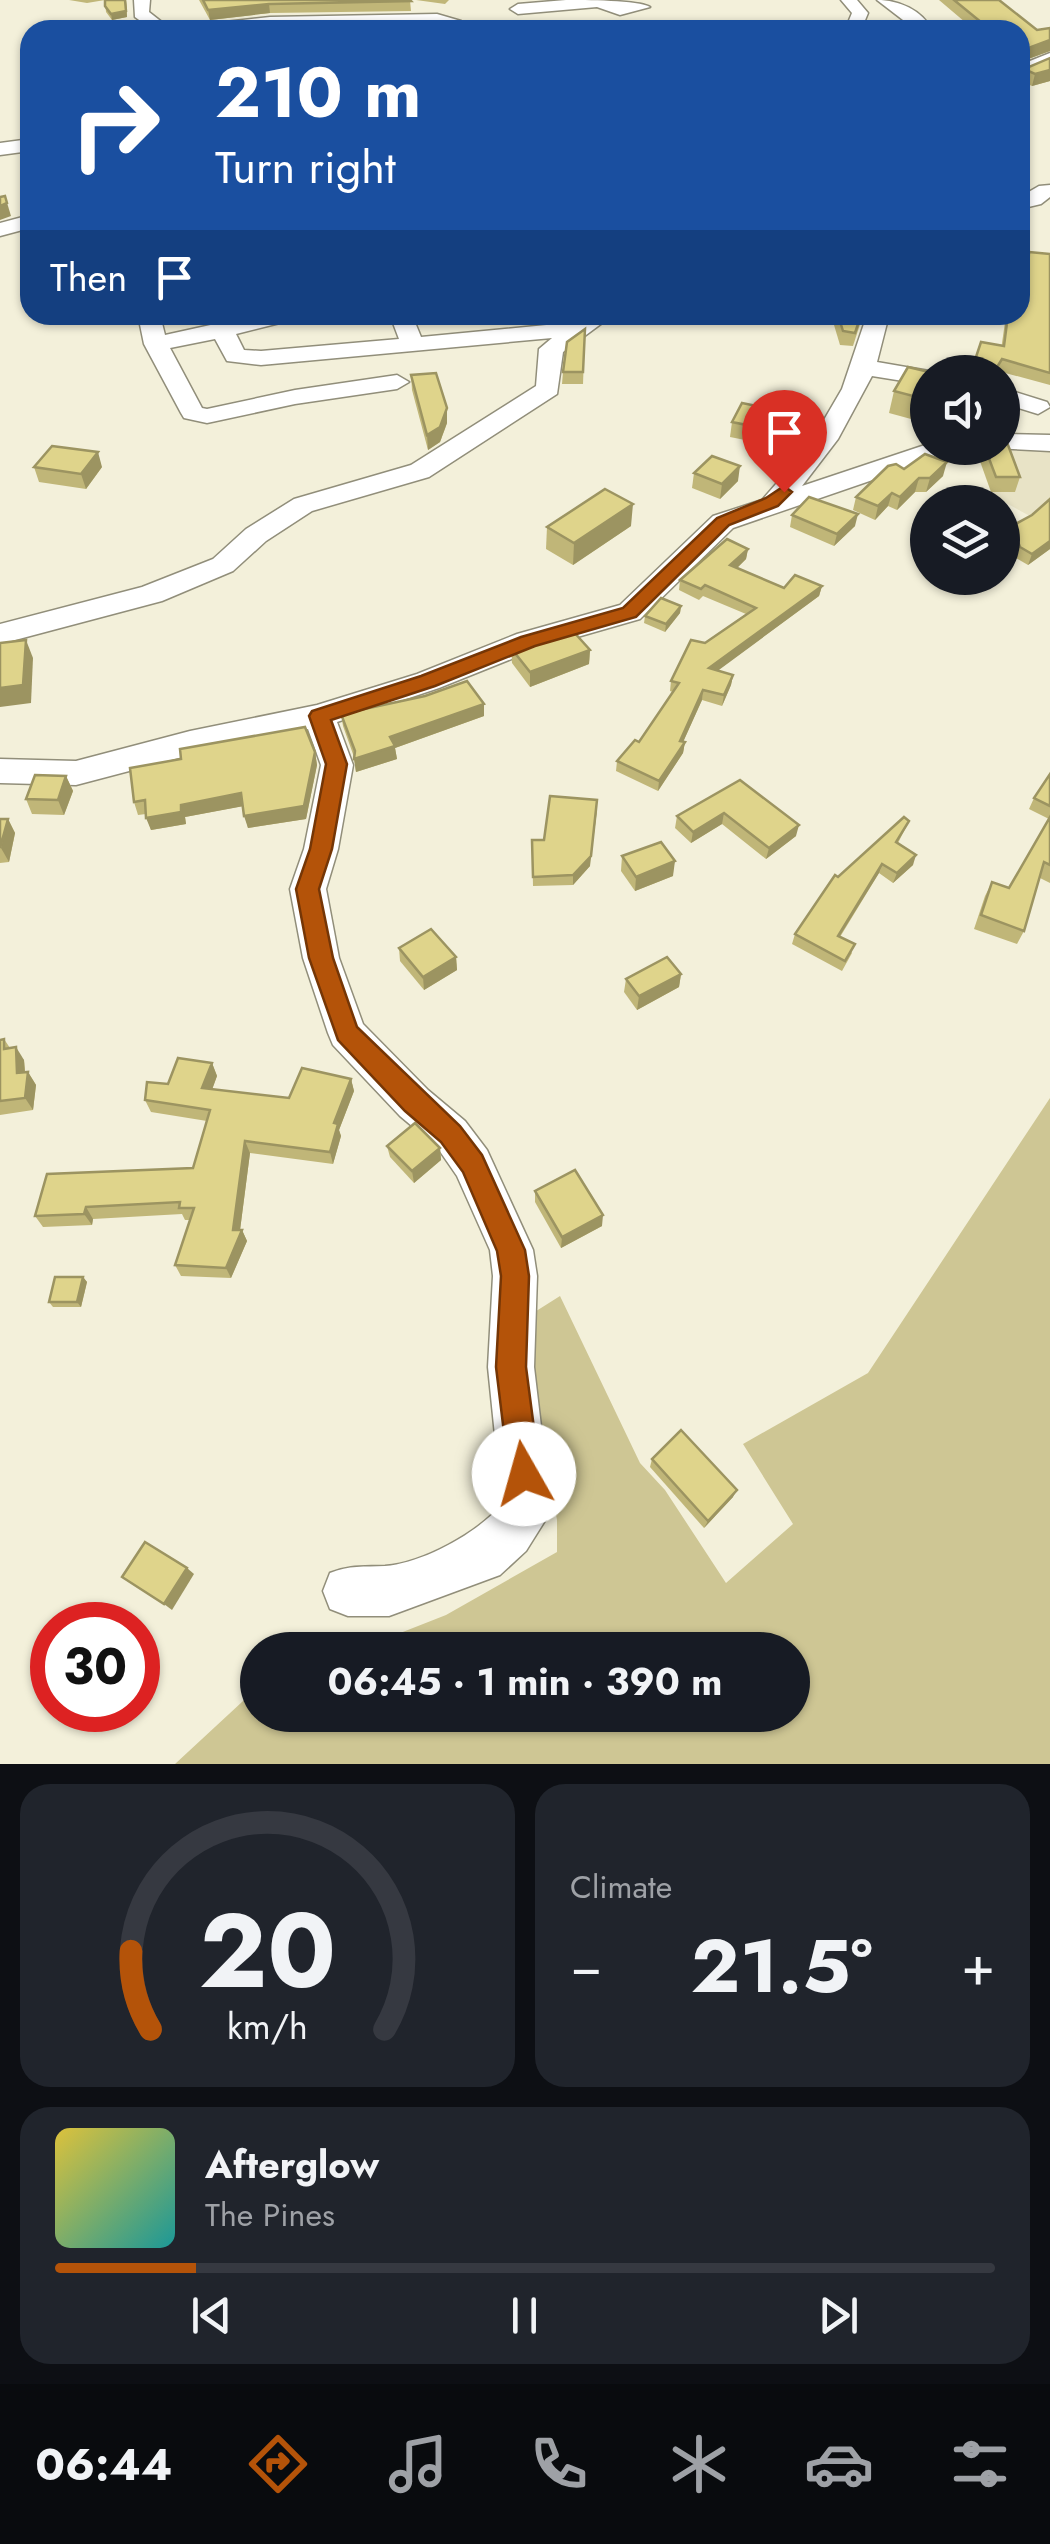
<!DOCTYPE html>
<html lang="en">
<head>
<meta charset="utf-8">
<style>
	body { margin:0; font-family:Jost,sans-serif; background:#20242c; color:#f1f3f6; height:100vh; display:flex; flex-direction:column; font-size:38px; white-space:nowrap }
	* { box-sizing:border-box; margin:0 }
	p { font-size:32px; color:#9ea1a6 }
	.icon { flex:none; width:55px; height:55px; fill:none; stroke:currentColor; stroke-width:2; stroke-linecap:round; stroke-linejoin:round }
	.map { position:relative; height:1764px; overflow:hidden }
	.sheet { display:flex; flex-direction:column; gap:20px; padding:20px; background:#0d0f14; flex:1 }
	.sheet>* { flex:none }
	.banner { position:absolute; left:20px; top:20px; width:1010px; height:305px; border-radius:30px; box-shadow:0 2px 8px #0004; background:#1a4fa0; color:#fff; overflow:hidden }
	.tools { position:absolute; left:910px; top:355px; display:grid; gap:20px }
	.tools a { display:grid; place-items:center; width:110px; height:110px; border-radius:50%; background:#171b24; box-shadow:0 2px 8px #0004; font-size:50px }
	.speed { position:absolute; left:30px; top:1602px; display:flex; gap:20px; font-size:50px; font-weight:700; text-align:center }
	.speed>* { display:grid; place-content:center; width:130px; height:130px; border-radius:50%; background:#171b24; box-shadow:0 2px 8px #0004; line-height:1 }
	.speed .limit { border:15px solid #d22; background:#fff; color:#111 }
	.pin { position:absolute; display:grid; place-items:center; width:85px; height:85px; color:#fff; margin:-102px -42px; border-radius:50% 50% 50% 0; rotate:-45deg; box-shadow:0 0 10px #0007 }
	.pin .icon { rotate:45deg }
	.me { position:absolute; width:110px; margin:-55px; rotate:353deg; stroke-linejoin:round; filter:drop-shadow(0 0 8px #0008) }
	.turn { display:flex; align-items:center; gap:35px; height:210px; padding:0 30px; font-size:45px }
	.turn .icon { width:130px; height:130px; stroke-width:2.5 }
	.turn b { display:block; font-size:70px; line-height:85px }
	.then { display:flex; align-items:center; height:95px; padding:0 30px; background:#0003; gap:20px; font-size:38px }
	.big { font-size:75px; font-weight:700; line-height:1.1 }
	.sheet .widget { flex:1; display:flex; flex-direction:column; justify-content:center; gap:15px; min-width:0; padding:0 35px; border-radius:30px; background:#20242c }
	.sheet .dial { align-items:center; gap:0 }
	.dial svg { height:260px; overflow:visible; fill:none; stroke:#363941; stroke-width:7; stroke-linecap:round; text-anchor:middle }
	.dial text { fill:#f1f3f6; stroke:none }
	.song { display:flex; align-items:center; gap:30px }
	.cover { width:120px; height:120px; border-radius:15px; background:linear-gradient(135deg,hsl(50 70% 55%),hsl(180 70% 35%)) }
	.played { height:10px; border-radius:5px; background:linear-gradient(90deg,#b45309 15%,#363941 15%) }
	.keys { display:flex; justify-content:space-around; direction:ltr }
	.heat { display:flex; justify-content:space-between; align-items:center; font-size:55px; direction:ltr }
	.sheet .tiles { flex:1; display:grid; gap:20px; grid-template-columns:1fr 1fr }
	.widget:last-child { grid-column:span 2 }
	.trip { position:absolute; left:240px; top:1632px; width:570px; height:100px; border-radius:50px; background:#171b24; box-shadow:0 2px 8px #0004; font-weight:700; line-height:100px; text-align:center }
	.tab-bar { display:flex; height:160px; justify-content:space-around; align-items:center; background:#090b0e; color:#9ea1a6 }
	.tab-bar .icon { width:70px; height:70px }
	.tab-bar .selected { color:#b45309 }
	.tab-bar b { font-size:45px; color:#f1f3f6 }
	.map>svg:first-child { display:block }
	.built { fill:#e8e3c6 }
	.green { fill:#cec694 }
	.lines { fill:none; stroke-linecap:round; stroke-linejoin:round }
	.minor-casing { stroke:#918e7a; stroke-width:3 }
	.minor { fill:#fff; fill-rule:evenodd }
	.wall { fill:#c0b678 }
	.shaded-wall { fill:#9c9461 }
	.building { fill:#dfd48b; stroke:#9c9461; stroke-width:2.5 }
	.route { fill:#b45309; stroke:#753606; stroke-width:2.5 }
</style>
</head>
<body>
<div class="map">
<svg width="1050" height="1764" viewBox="0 0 1050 1764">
	<rect width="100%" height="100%" fill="#f3f0da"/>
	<polygon class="built" points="979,448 1050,451 1050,527 993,496"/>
	<polygon class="green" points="1050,1098 1050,1764 175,1764 257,1688 258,1715 792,1715 792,1650 357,1650 446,1615 557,1552 557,1520 522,1320 560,1296 640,1463 665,1490 726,1583 793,1524 743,1444 868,1373"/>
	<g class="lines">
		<defs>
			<g id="minor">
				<polygon points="134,0 150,0 149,12 172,30 153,30 135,17"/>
				<path d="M566 0C584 0 639 0 650 7L620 15 597 7 518 14 510 9 518 4Z"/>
				<polygon points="841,0 857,0 868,13 861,30 845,30 852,13"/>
				<path d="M877 0C899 0 922 10 932 30H916Z"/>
				<polygon points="437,14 461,21 453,26 190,30 198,25 270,17"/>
				<polygon points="1050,53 1050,64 1020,77 1020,65"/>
				<polygon points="30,139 30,151 0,155 0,143"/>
				<polygon points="1050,185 1050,197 1041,204 1020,209 1020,197 1039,186"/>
				<polygon points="30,215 30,228 0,236 0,223"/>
				<polygon points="138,315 160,315 165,335 256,315 295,315 292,320 236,334 244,350 261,351 399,339 390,315 412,315 421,337 577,322 587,315 613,315 563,352 557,394 429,477 312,511 266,541 233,571 162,601 0,644 0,624 142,587 213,559 246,529 294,499 411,465 536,386 539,349 552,338 261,365 227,361 215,339 170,348 202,408 207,409 295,390 397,375 409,382 397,389 295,404 207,423 184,418 181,413 144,344"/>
				<path d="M867 315H889L877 362 935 372H928V385L872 376 838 439 802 486 928 444V448H954L951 453 733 528 640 619 539 648 439 688 337 722 353 765 338 849 326 889 339 958 363 1024 428 1090 465 1121 487 1150 533 1250 537 1276 534 1367 551 1511 526 1551 500 1575 389 1616H348L330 1609 323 1591 330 1573C349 1565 364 1567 385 1566 423 1563 478 1533 502 1504L488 1367 493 1276 490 1250 457 1176 437 1147 400 1116 333 1045 328 1033 303 958 290 889 304 849 321 765 308 729 190 755 76 785 0 783V759L76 761 190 731 317 705 417 674 517 634 620 605 713 516 762 500 783 476 814 437 842 389Z"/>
				<polygon points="1002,388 1047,402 1050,407 1038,414 1002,403"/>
				<polygon points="1002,434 1050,435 1050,451 993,448 1002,448"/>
			</g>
		</defs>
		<use href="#minor" class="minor-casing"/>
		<use href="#minor" class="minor"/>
	</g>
	<g class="wall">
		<polygon points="69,0 126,0 127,17 112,20 106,12 105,0 87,3"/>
		<polygon points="199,0 410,0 411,11 270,13 210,20"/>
		<polygon points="416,0 449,0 445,4"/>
		<polygon points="939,0 999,0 1050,51 1020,62 1020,30 961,30 972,28"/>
		<polygon points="374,22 375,30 298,30 297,23"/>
		<polygon points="1050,58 1050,81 1032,86 1021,81 1024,69"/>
		<polygon points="1029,252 1050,254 1050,385 998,371 1006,315 1020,315 1025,263"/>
		<polygon points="831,315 863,315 853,346 840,345"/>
		<polygon points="585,329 583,384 562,384 563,372"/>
		<polygon points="928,372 928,413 922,422 889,413 894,391"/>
		<polygon points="411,375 447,423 440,442 428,450 412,390"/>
		<polygon points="767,408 765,423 755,442 730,437 732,422"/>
		<polygon points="977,448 1002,448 1020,477 1015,492 991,492 976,450"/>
		<polygon points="34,467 102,467 86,489 39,482"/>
		<polygon points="904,469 943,476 926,492 915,492 897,510 888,506 875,520 853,510 856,497"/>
		<polygon points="694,473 738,481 720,499 692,488"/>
		<polygon points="792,515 855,526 834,546 790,527"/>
		<polygon points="1032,515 1050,549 1028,565 1016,558 1008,537 1012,526"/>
		<polygon points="631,526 573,565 546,549 547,527"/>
		<polygon points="748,549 746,559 737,568 784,588 822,586 819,596 718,670 733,675 731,685 722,706 702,700 683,742 685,742 683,753 658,791 616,771 617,761 639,742 673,692 670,691 671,681 705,643 746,614 703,596 699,600 679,590 680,580"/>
		<polygon points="681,606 680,613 665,632 644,623 645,616"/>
		<polygon points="544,640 590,650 589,664 530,687 512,663 511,648"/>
		<polygon points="484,704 484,716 395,748 397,759 356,772 354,757 343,726 341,714"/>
		<polygon points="315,752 317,765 306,819 248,828 243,806 185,817 186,824 151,830 146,814 138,815 134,802"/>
		<polygon points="1050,774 1050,883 1040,878 1024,931 1017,944 974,929 985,896 992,882 1009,888 1049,819 1029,809 1034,798"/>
		<polygon points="66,776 73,791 64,815 32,814 26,799"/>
		<polygon points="740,780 796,836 766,859 722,824 691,843 675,828 677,816"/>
		<polygon points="0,819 8,819 15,833 9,862 0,863"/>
		<polygon points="909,821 898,843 913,865 893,883 879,873 840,937 852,953 842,971 792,944 795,934 838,877"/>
		<polygon points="532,840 590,866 573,885 533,886"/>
		<polygon points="622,856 673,876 635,891 621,871"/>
		<polygon points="399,948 456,957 457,970 424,990 400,961"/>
		<polygon points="681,974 679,987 637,1010 624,992 626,979"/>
		<polygon points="4,1039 10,1048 24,1060 25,1072 28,1072 36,1085 33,1110 0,1115 0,1040"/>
		<polygon points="212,1063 217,1076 212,1089 289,1098 351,1079 354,1091 339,1130 341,1136 333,1164 250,1153 240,1230 242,1230 247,1241 231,1278 181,1276 175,1265 190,1220 185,1220 182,1214 93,1219 92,1225 43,1227 35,1216 193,1168 207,1121 151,1112 145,1100 168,1084"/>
		<polygon points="387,1146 440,1148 441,1160 414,1183 390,1157"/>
		<polygon points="535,1191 602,1226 561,1248 535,1202"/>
		<polygon points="83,1277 87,1282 81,1307 53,1307 49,1302"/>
		<polygon points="652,1459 733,1497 704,1528 650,1467"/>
	</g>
	<g class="shaded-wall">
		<polygon points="126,0 127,17 112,20 111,14"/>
		<polygon points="269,4 270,13 210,20 208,10"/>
		<polygon points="374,22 375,30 337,30 337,26"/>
		<polygon points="1050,40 1050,51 1020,62 1020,51"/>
		<polygon points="1050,70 1050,81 1032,86 1035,74"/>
		<polygon points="5,196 11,216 0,220 0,206"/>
		<polygon points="447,408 447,423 440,442 428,450 427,435"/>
		<polygon points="767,408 765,423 755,442 757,427"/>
		<polygon points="98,452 102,467 86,489 81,474"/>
		<polygon points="947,462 943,476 926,492 930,478"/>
		<polygon points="740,466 738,481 720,499 722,484"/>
		<polygon points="919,478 915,492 897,510 900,497"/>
		<polygon points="892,493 888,506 875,520 878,506"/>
		<polygon points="633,504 631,526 573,565 574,543"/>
		<polygon points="858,514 855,526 834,546 837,534"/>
		<polygon points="1050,541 1050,549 1028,565 1032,554"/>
		<polygon points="748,549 746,559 729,576 730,565"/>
		<polygon points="822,586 819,596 708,678 709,668"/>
		<polygon points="681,606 680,613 665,632 666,624"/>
		<polygon points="26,640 33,658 31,703 0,707 0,688"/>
		<polygon points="590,650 589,664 530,687 530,672"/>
		<polygon points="733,675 731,685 722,706 724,695"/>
		<polygon points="703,690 702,700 679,751 680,741"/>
		<polygon points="484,704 484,716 395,748 397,759 356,772 354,759 390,737"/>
		<polygon points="685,742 683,753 658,791 659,781"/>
		<polygon points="315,752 317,765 306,819 248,828 244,816"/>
		<polygon points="66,776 73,791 64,815 58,800"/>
		<polygon points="241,793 244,806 185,817 186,824 151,830 146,818 181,805"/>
		<polygon points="597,810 590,866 573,885 573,875"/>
		<polygon points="724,813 722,824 691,843 693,832"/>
		<polygon points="8,819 15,833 9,862 1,848"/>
		<polygon points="799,825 796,836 766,859 769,848"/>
		<polygon points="916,855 913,865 893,883 897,873"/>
		<polygon points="675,861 673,876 635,891 636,877"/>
		<polygon points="882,864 879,873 834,945 838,936"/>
		<polygon points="456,957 457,970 424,990 423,977"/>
		<polygon points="681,974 679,987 637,1010 639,996"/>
		<polygon points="16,1047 24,1060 26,1086 17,1073"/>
		<polygon points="212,1063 217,1076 208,1101 202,1088"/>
		<polygon points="28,1072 36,1085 33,1110 25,1098"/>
		<polygon points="351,1079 354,1091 339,1130 341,1136 333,1164 330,1152 334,1123"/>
		<polygon points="245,1141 250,1153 239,1238 242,1230 247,1241 231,1278 226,1268 233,1230"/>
		<polygon points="440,1148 441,1160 414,1183 412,1171"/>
		<polygon points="86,1207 93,1219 92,1225 84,1214"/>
		<polygon points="603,1215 602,1226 561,1248 562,1237"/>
		<polygon points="83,1277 87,1282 81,1307 77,1302"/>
		<polygon points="737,1490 733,1497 704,1528 708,1521"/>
		<polygon points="187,1568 194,1574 172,1610 164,1604"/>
	</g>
	<g class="building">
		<polygon points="105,0 125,0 126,11 111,14 105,6"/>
		<polygon points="203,0 410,0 411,1 269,4 208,10"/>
		<polygon points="954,0 999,0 1037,30 1050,28 1050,40 1020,51 1020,67 1020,30 962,30 961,29 987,27"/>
		<polygon points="335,22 297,23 374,22 337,26"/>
		<polygon points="1050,58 1050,70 1035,74 1024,69"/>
		<polygon points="5,196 7,203 0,206 0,197"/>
		<polygon points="1029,252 1050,254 1050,373 1002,359 994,372 971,372 981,342 1004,346 1008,315 1020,315 1020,273 1028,274"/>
		<polygon points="838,315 861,315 855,333 843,331"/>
		<polygon points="585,329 583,372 563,372 567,342"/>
		<polygon points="908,367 929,372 928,372 928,400 894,391"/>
		<polygon points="436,373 447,408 440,427 427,435 411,375"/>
		<polygon points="742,403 767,408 757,427 732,422"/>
		<polygon points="1002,437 1005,437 1020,477 996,477 985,448 1002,448"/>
		<polygon points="52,446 98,452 81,474 34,467"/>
		<polygon points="925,454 947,462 930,478 919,478 900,497 892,493 878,506 856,497 888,466 896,464 904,469"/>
		<polygon points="712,456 740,466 722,484 694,473"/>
		<polygon points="605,489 633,504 574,543 547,527"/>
		<polygon points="809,497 858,514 837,534 792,515"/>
		<polygon points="1050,499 1050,541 1032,554 1020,547 1012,526 1032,515"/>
		<polygon points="727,539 748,549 730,565 784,588 795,575 822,586 709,668 733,675 724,695 703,690 680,741 685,742 659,781 617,761 635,740 639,742 679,683 671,681 691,640 705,643 756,608 705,585 701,589 680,580"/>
		<polygon points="661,598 681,606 666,624 645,616"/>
		<polygon points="572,630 590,650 530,672 511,648 541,636 544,640"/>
		<polygon points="26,640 23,685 0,688 0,643"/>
		<polygon points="467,681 484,704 390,737 395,746 354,759 355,751 341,714 425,696"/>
		<polygon points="305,727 315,752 304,806 244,816 241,793 181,805 181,812 146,818 145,800 134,802 130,768 181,759 180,749"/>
		<polygon points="1050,774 1050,806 1034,798"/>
		<polygon points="35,775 66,776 58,800 26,799"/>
		<polygon points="740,780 799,825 769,848 724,813 693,832 677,816"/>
		<polygon points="550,796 597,800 591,856 573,875 533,877 532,840 544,840"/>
		<polygon points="904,817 909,821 896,842 916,855 897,873 882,864 838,936 855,944 845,961 795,934 835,875 838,877"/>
		<polygon points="1050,817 1050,865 1044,862 1024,931 981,915 992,882 1009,888"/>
		<polygon points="0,819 8,819 0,848"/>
		<polygon points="661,842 675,861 636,877 622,856"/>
		<polygon points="431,929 456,957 423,977 399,948"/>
		<polygon points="667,957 681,974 639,996 626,979"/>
		<polygon points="4,1039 4,1049 16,1047 17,1073 28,1072 25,1098 0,1101 0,1040"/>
		<polygon points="178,1058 212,1063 202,1088 289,1098 302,1068 351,1079 334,1123 338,1124 330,1152 245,1141 233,1230 242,1230 226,1268 175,1265 194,1208 179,1208 180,1202 86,1207 84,1214 35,1216 47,1174 193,1168 210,1110 145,1100 147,1082 168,1084"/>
		<polygon points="415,1123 440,1148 412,1171 387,1146"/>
		<polygon points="575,1170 603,1215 562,1237 535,1191"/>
		<polygon points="55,1277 83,1277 77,1302 49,1302"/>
		<polygon points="681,1430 737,1490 708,1521 652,1459"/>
		<polygon points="145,1542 187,1568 164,1604 122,1577"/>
	</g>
	<polygon class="route" points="784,486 792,492 778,506 729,525 636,617 535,646 435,686 331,720 347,764 332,849 319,889 333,958 357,1027 460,1126 482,1155 525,1250 529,1276 526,1367 540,1474 536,1485 524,1490 513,1485 509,1474 496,1367 501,1276 497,1251 463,1172 441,1142 405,1111 338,1040 309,958 296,889 310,849 326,764 309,716 312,711 421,676 521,637 623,608 717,518 766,498"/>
</svg>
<div class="tools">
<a><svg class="icon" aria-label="sound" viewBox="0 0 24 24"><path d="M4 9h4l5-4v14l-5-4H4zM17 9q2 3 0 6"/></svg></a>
<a><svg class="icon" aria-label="layers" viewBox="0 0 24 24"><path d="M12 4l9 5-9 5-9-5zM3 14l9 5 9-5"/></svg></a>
</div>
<div class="speed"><div class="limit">30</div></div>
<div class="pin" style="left:784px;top:492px;background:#d93025"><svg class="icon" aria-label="arrive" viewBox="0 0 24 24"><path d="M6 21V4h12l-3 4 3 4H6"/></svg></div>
<svg class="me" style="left:524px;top:1474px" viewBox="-20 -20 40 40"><circle r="19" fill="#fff"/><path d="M0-13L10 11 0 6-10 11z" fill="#b45309"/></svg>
<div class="trip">06:45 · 1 min · 390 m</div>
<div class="banner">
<div class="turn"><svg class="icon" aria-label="right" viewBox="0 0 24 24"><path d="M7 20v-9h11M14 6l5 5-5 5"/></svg><div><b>210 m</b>Turn right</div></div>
<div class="then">Then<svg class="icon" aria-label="arrive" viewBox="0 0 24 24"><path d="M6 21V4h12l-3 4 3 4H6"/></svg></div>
</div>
</div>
<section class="sheet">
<div class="tiles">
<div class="widget dial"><svg viewBox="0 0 100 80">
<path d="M14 69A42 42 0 1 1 86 69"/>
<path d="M14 69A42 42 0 0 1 8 45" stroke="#b45309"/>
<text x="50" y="56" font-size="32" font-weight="700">20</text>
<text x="50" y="72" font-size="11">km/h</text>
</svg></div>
<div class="widget"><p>Climate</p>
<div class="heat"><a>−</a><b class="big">21.5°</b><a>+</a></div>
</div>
<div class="widget">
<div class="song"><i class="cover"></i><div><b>Afterglow</b><p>The Pines</p></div></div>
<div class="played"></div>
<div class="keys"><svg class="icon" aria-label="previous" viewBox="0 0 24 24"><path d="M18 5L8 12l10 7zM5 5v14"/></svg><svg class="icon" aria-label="pause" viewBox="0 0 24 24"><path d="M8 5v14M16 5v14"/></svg><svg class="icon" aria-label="next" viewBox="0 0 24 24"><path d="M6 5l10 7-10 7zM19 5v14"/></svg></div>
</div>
</div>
</section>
<nav class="tab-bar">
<b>06:44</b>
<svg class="icon selected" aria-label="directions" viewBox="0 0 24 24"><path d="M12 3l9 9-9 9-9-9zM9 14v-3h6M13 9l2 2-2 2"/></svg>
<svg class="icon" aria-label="music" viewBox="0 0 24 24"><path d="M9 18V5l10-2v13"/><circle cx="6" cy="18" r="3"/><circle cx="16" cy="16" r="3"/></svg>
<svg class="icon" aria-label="phone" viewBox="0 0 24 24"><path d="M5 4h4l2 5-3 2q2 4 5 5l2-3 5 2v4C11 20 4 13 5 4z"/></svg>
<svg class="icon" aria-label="climate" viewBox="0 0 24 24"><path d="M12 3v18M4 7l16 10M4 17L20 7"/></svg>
<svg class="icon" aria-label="car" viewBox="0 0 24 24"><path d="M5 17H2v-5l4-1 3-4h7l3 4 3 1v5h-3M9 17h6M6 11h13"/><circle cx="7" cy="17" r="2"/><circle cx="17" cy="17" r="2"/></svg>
<svg class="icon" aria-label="filters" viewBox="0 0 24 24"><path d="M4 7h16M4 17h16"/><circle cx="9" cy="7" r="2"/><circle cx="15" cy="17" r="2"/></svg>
</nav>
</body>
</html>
